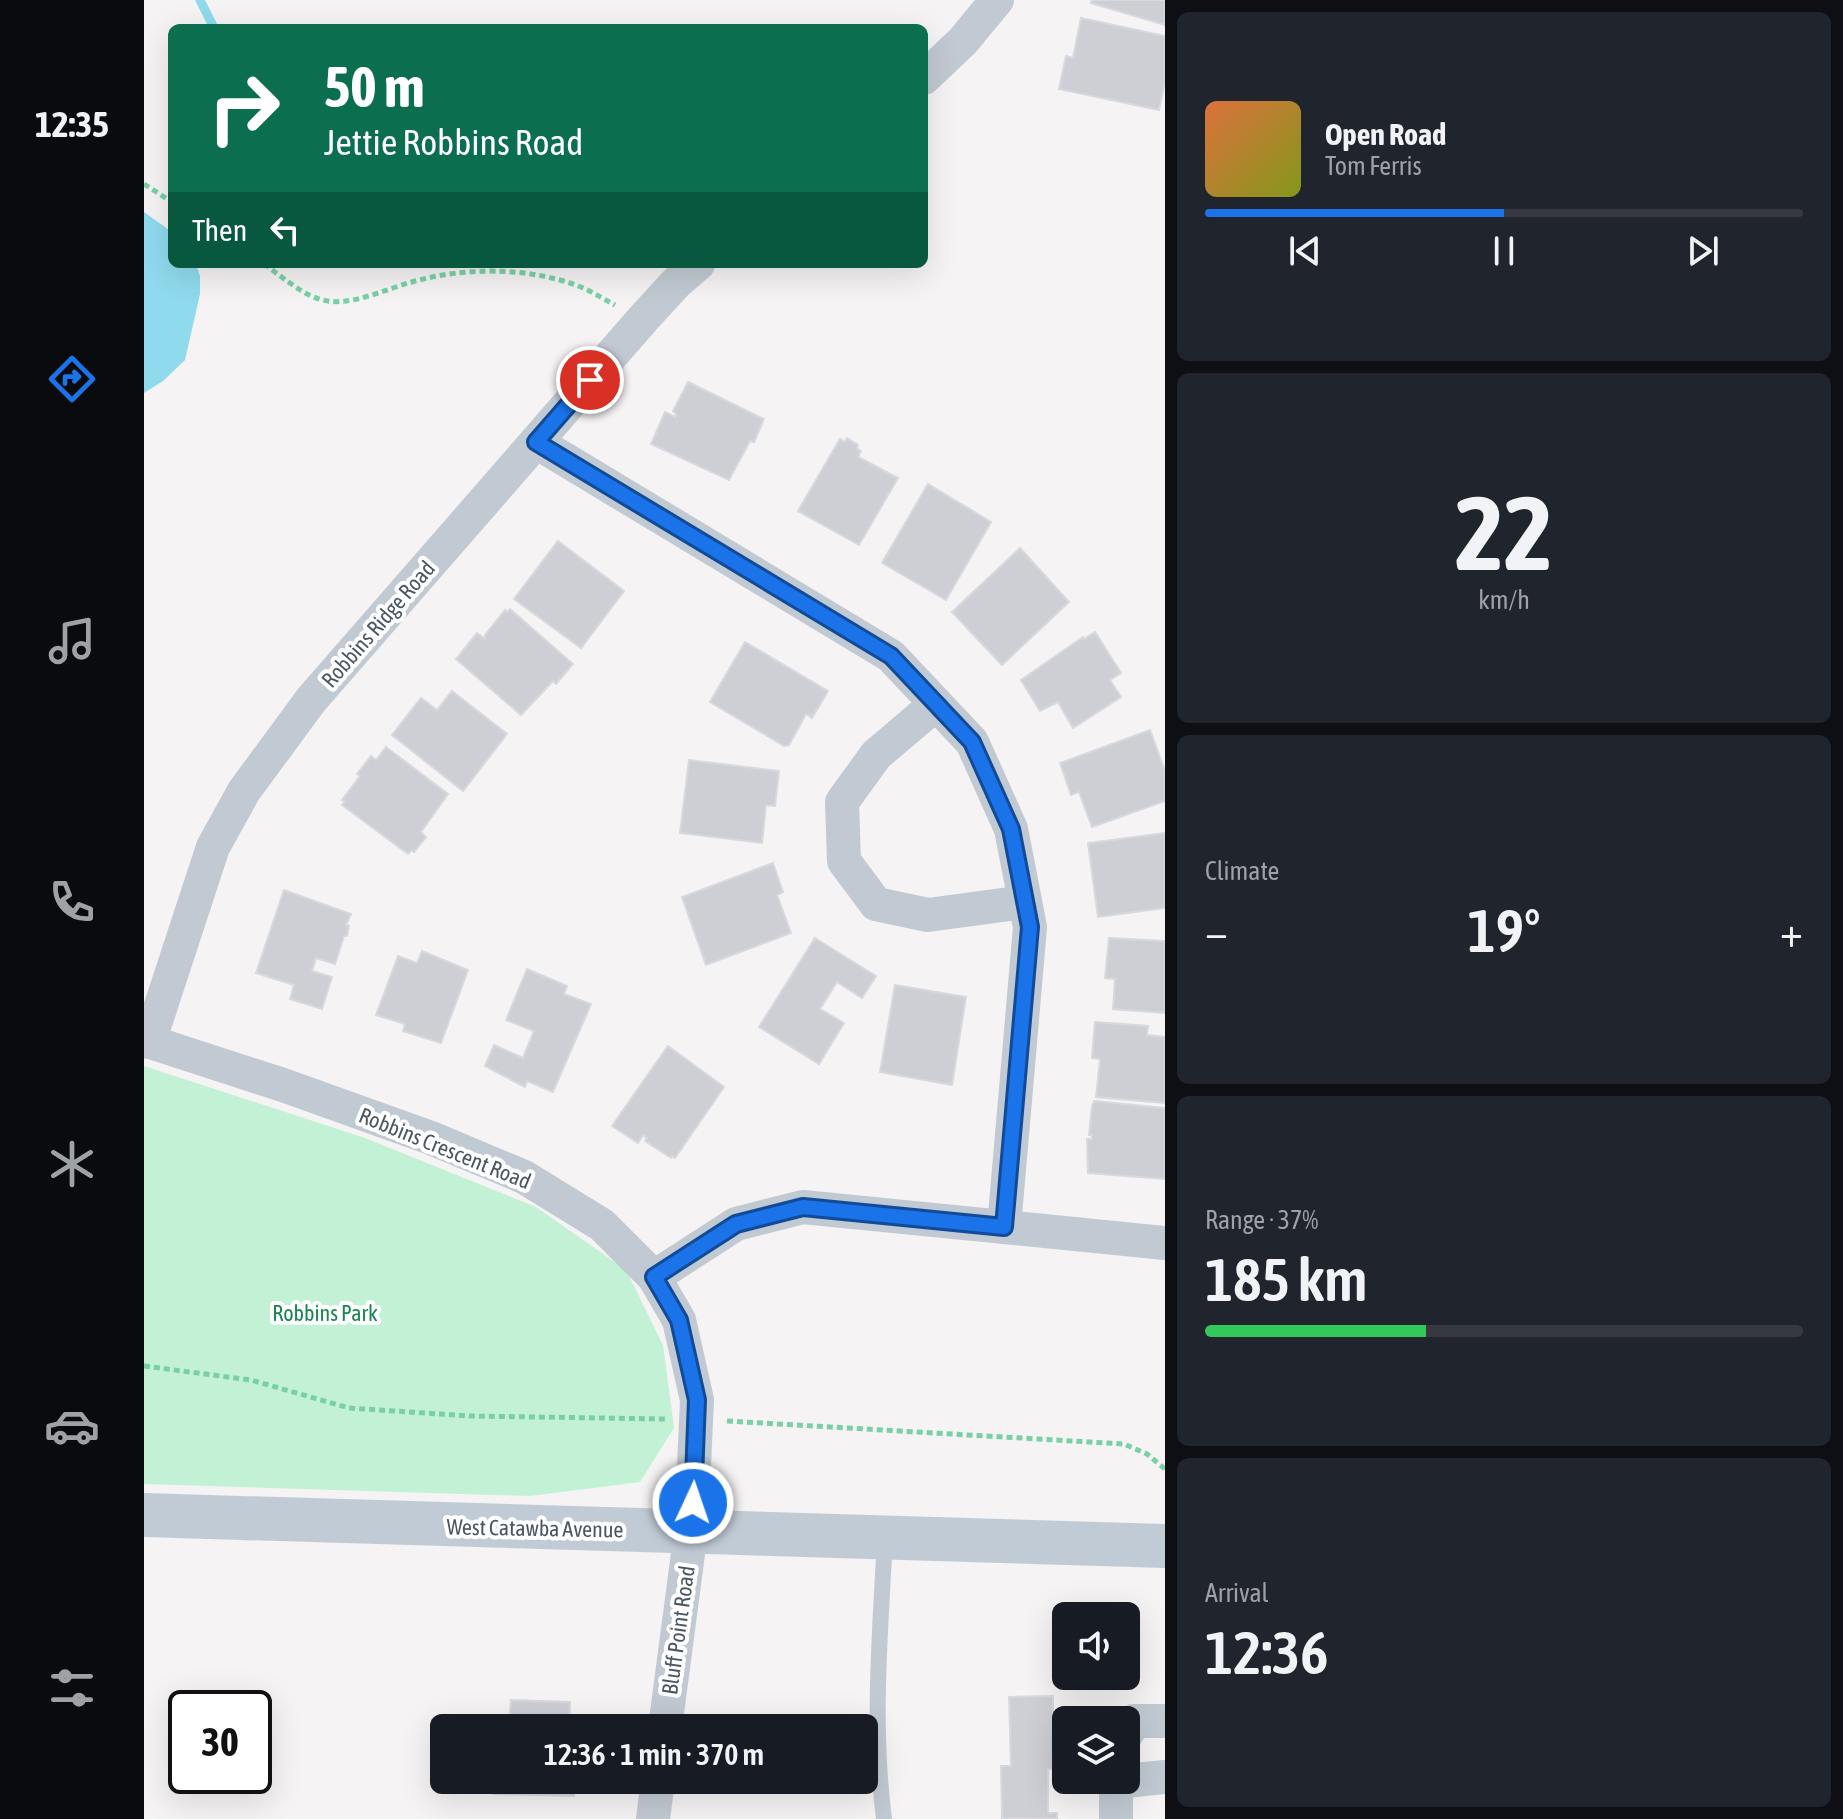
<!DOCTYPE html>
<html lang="en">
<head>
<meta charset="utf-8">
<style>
	body { margin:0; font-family:"Asap Condensed",sans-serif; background:#20242c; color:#f1f3f6; height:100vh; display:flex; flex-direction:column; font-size:30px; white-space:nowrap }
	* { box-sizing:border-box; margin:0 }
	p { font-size:26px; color:#9ea1a6 }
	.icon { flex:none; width:44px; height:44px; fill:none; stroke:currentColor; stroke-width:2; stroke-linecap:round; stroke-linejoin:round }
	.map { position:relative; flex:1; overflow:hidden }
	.sheet { display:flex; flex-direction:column; gap:12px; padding:12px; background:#0d0f14; width:678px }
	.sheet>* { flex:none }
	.banner { position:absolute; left:24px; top:24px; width:760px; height:244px; border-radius:12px; box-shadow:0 8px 32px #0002; background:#0b6e4f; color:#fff; overflow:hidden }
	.buttons { position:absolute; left:908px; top:1602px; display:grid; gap:16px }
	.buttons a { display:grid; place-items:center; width:88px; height:88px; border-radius:12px; background:#171b24; box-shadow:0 8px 32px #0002; font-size:40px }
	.speed { position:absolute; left:24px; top:1690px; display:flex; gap:16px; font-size:40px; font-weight:700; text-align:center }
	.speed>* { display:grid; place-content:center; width:104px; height:104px; border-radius:50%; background:#171b24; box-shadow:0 8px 32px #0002; line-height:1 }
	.speed .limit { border:4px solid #111; border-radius:12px; background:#fff; color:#111 }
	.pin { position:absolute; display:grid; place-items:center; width:68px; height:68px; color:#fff; margin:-34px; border:4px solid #fff; border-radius:50%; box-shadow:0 2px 8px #0007 }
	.me { position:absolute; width:88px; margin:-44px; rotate:3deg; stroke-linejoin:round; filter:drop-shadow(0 0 6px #0008) }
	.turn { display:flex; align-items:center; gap:28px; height:168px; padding:0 24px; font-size:36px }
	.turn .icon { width:104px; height:104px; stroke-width:2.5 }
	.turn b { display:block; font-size:56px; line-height:68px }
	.then { display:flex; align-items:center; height:76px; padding:0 24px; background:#0003; gap:16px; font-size:30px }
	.big { font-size:60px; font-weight:600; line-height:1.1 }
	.sheet .widget { flex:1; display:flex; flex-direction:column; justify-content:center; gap:12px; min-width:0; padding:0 28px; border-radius:12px; background:#20242c }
	.sheet .dial { align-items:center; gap:0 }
	.dial b { font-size:104px; line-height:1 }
	.song { display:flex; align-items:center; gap:24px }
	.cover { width:96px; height:96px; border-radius:12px; background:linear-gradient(135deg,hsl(20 70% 55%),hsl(70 70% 35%)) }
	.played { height:8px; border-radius:4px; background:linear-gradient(90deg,#1a73e8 50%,#363941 50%) }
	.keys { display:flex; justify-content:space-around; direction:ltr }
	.heat { display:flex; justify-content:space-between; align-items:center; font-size:44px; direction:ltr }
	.charge { height:12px; border-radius:6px; background:linear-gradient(90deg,#34c759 37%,#363941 0) }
	.trip { position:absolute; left:286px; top:1714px; width:448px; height:80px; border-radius:12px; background:#171b24; box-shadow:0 8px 32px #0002; font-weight:600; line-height:80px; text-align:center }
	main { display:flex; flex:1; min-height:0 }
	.tab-bar { display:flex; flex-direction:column; width:144px; justify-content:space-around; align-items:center; background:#090b0e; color:#9ea1a6 }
	.tab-bar .icon { width:56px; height:56px }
	.tab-bar .selected { color:#1a73e8 }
	.tab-bar b { font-size:36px; color:#f1f3f6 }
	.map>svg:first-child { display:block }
	.green { fill:#c3f1d5 }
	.water { fill:#90daee }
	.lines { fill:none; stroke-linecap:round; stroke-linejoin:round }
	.stream { stroke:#90daee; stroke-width:9 }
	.building { fill:#cdcfd5; stroke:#d7d9de; stroke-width:2 }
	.path { stroke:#7ad0a6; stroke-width:5; stroke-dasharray:6 4; stroke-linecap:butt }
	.lane { stroke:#c1cad2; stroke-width:16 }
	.street { stroke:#c1cad2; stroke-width:34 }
	.secondary { stroke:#c1cbd6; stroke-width:44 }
	.route-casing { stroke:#114b97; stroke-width:20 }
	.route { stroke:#1a73e8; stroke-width:14 }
	.labels { text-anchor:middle; stroke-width:8; stroke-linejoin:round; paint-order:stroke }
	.street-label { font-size:22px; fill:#4a5661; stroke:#fff }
	.park-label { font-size:22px; fill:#17864f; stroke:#fff }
</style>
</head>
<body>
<main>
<nav class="tab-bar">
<b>12:35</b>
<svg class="icon selected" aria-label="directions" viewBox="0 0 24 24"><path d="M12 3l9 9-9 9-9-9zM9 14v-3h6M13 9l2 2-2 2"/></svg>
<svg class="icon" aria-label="music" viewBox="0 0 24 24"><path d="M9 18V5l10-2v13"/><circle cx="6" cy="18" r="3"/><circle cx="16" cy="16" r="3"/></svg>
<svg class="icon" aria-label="phone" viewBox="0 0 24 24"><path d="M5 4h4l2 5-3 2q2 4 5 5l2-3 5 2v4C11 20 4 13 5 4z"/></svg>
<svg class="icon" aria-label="climate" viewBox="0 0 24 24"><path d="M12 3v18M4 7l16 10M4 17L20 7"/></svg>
<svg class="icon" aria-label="car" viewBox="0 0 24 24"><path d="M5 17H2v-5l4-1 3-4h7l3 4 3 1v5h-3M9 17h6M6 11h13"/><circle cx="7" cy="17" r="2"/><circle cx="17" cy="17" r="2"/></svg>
<svg class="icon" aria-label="filters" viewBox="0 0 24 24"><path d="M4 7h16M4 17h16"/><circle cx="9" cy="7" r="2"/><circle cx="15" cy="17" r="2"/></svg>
</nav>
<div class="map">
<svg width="1021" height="1819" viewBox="0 0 1021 1819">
	<rect width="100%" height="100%" fill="#f5f3f3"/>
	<polygon class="green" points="0,1066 221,1138 392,1207 482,1270 519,1345 530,1428 496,1482 386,1496 0,1484"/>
	<polygon class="water" points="0,212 28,232 28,264 52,264 56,276 56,294 41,360 19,381 0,393"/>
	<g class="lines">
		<polyline class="stream" points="56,0 70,28"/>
	</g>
	<g class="building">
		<polygon points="948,0 1021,0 1021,25 947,3"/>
		<polygon points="937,18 1021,36 1021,82 1015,110 915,89 922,56 929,58"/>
		<polygon points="544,382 620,419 610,442 606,441 585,480 507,444 521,412 531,417 532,414 529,411"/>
		<polygon points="703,438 714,445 713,449 717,451 714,457 754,478 715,545 654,511 696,439 701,442"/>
		<polygon points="784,484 847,522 802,600 738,563"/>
		<polygon points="414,541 480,591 437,648 370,599"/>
		<polygon points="876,548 925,602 858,665 808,612"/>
		<polygon points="366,609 429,664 412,684 409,681 377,715 312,659 333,633 341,639 341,635 361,610 363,612"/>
		<polygon points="951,632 977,673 966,680 977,697 929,728 914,702 896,711 877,680 939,637 940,639"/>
		<polygon points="601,642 684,691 668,718 662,714 645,745 640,746 566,702"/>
		<polygon points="308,691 363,734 319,791 248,735 277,698 293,710"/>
		<polygon points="1006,730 1021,771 1021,801 948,827 935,792 927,795 916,763"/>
		<polygon points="242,747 304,794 277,832 282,837 270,852 268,850 264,854 198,805 201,802 198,800 216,776 213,774 227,756 232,760"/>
		<polygon points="545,760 635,771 631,806 622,805 618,843 536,833"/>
		<polygon points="1021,833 1021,908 954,917 944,843"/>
		<polygon points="629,863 639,892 633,895 647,933 562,965 538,897"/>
		<polygon points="140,890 207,914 202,925 205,926 203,936 200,936 191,964 172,958 168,971 188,977 178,1009 146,999 150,985 112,973"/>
		<polygon points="671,938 732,976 718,998 693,982 676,1009 700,1023 675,1064 615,1027"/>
		<polygon points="965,938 1021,941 1021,1013 969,1009 971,979 961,978"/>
		<polygon points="278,951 324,970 297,1043 259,1031 261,1024 232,1015 254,956 273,963"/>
		<polygon points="383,969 423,986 420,994 447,1004 409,1092 383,1081 381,1087 341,1066 350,1045 379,1058 390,1031 362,1020"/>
		<polygon points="751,985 822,997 808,1085 736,1072"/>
		<polygon points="951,1022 1004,1026 1003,1035 1021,1037 1021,1103 952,1097 956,1059 948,1058"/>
		<polygon points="524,1046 580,1087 531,1158 529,1156 527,1158 501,1141 503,1138 499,1135 494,1143 468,1126"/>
		<polygon points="950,1101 1021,1108 1021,1179 944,1173 943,1139 948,1139 948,1135 945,1135 948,1106"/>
		<polygon points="909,1696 909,1720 914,1719 915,1769 904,1769 904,1813 913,1813 913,1819 858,1818 857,1766 867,1766 865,1697"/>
		<polygon points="367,1700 426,1702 425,1728 365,1728"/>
		<polygon points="350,1780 430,1780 430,1796 350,1794"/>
	</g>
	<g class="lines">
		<g class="path">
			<polyline points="0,184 28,202"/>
			<path d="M120 264C139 277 161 298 184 301 210 305 242 289 268 282 319 267 381 267 432 285 445 290 458 298 471 305"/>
			<polyline points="0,1366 107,1380 205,1408 326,1416 521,1419"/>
			<polyline points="583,1421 980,1444 1003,1454 1021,1469"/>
		</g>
		<path class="lane" d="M740 1819C728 1726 736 1632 741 1539"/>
		<g class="street">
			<polyline points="780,78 819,41 853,0"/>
			<polyline points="392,442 747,656 828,742 867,829 886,927 860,1227"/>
			<polyline points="792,704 732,755 698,802 700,861 732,904 784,915 881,902"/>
			<polyline points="0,1040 139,1085 287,1138 380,1177 458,1225 510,1277 535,1320 553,1400 547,1531 521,1728"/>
			<polyline points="5,1042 69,847 100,791 167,700 499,319 532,283 554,264"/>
			<polyline points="510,1277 592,1224 659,1207 1021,1243"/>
			<polyline points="982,1735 990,1721 1021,1721"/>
			<polyline points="972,1782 1021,1777"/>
			<polyline points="509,1819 514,1780"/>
			<polyline points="972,1819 972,1780"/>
		</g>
		<polyline class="secondary" points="0,1515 1021,1546"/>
	</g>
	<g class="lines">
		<defs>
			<polyline id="route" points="446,380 392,442 747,656 828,742 867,829 886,927 860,1227 659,1207 592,1224 510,1277 535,1320 553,1400 549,1503"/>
		</defs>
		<use href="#route" class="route-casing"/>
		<use href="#route" class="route"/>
	</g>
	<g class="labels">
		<g class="street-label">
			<text transform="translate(234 624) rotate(-49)" y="8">Robbins Ridge Road</text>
			<text transform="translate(301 1148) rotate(22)" y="8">Robbins Crescent Road</text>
			<text transform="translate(391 1528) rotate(1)" y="8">West Catawba Avenue</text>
			<text transform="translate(534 1630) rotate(-82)" y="8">Bluff Point Road</text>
		</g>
		<g class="park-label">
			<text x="181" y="1321">Robbins Park</text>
		</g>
	</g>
</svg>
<div class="buttons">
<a><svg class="icon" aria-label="sound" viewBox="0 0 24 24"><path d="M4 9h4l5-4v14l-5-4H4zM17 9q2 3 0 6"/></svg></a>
<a><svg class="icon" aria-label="layers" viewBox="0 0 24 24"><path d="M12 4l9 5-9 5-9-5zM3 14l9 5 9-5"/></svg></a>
</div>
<div class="speed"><div class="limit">30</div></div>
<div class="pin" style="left:446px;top:380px;background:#d93025"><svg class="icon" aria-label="arrive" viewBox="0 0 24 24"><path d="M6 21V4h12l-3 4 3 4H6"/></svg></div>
<svg class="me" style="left:549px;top:1503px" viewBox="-20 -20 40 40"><circle r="17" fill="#1a73e8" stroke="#fff" stroke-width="3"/><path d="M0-11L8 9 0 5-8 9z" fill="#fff"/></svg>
<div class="trip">12:36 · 1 min · 370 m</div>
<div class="banner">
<div class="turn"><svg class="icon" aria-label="right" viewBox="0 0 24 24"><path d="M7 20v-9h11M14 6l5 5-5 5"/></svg><div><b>50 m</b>Jettie Robbins Road</div></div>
<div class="then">Then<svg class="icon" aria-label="left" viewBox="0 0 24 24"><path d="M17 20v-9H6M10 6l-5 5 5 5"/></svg></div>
</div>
</div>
<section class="sheet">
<div class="widget">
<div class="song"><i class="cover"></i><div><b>Open Road</b><p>Tom Ferris</p></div></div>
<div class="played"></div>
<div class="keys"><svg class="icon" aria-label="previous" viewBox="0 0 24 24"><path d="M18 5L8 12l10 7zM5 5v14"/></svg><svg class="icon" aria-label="pause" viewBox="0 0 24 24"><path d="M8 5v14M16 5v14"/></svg><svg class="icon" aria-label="next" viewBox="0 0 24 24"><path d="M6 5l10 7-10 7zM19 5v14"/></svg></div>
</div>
<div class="widget dial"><b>22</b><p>km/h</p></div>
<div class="widget"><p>Climate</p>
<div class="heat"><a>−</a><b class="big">19°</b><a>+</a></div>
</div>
<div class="widget"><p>Range · 37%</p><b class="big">185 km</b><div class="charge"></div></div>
<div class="widget"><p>Arrival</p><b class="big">12:36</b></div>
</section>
</main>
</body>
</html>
